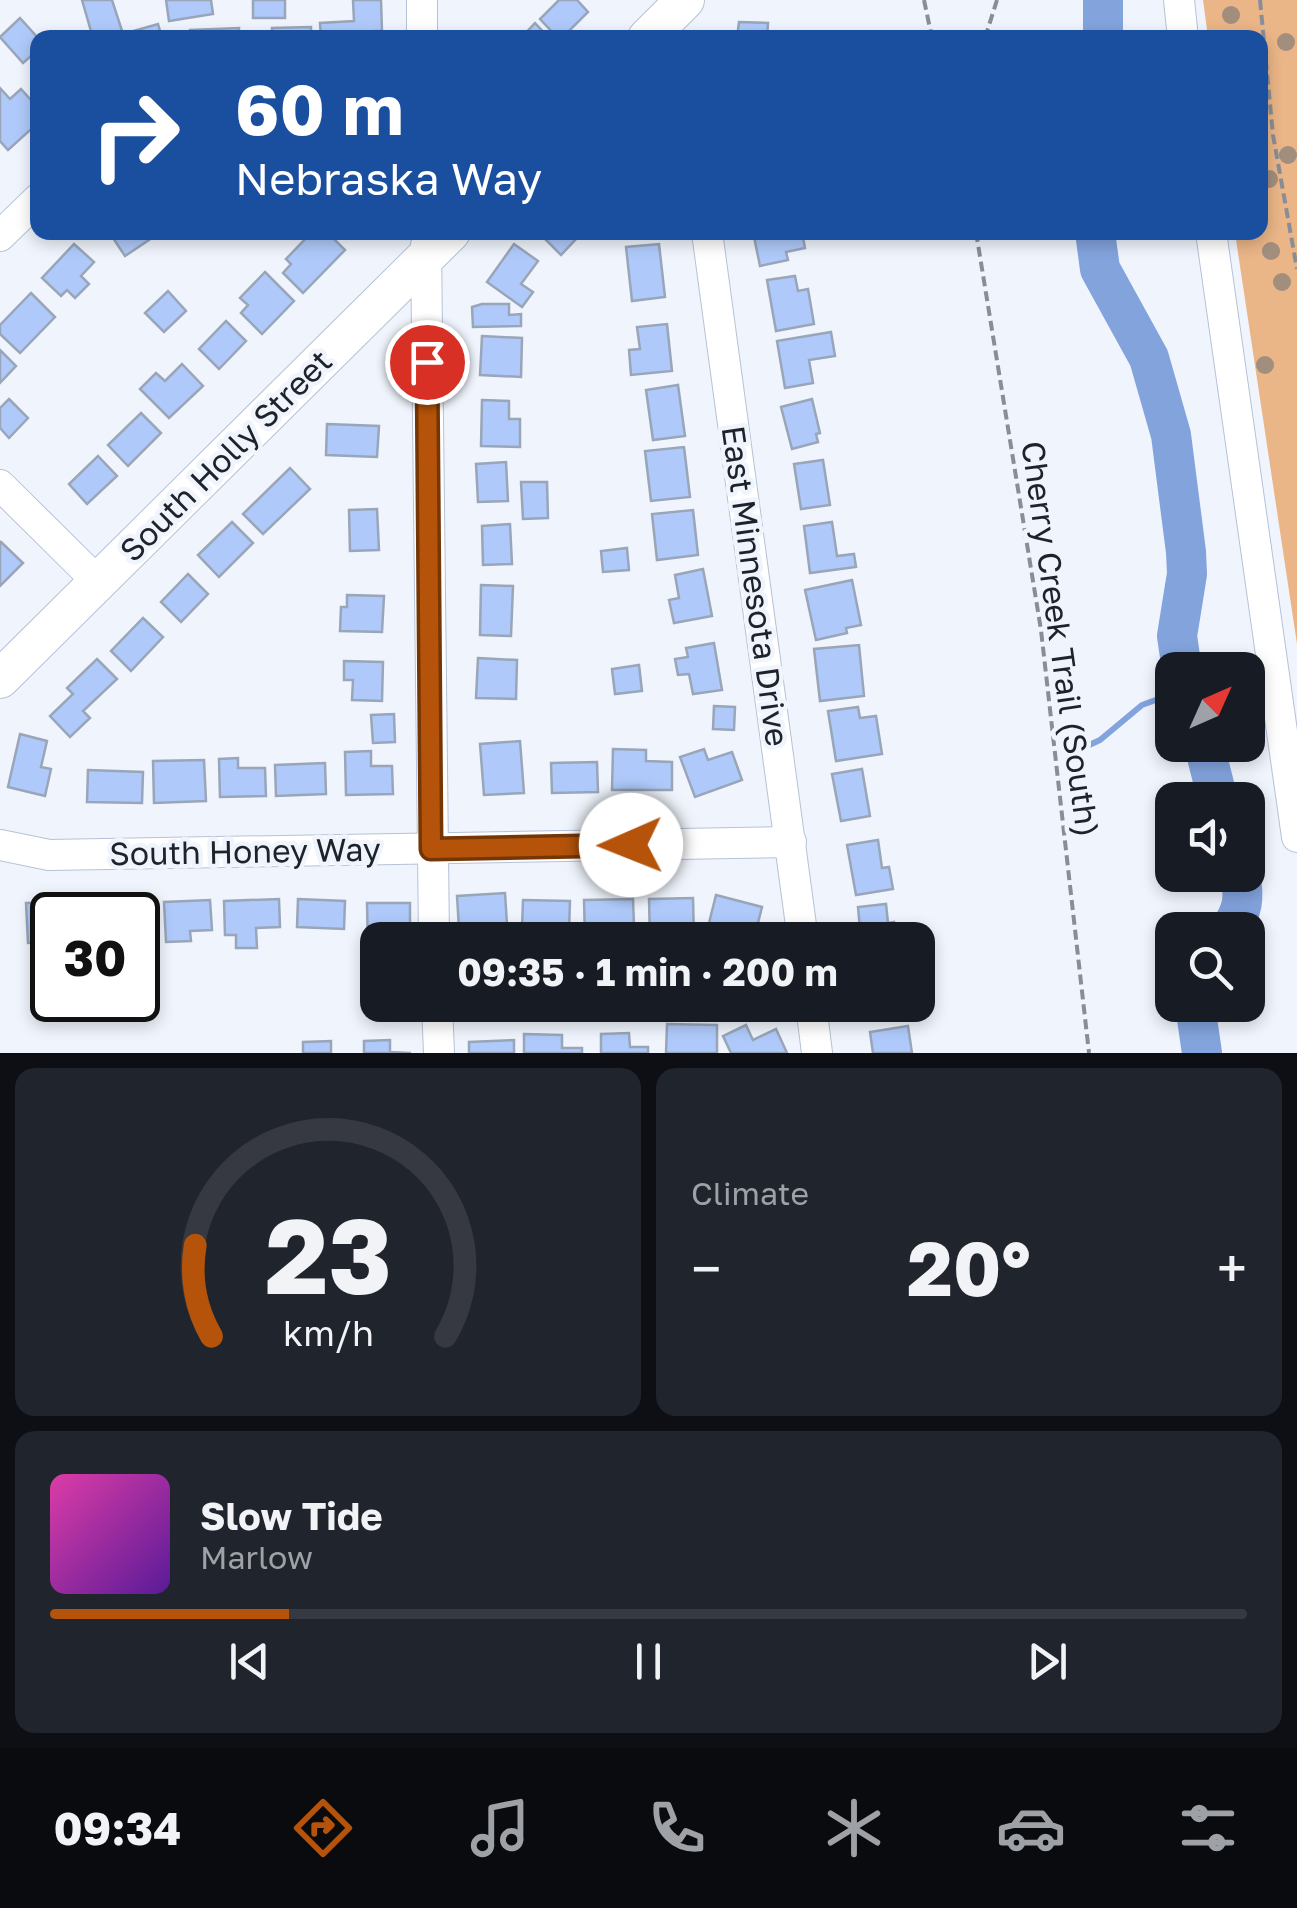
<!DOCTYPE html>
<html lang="en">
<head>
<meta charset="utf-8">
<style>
	body { margin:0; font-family:"Golos Text",sans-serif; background:#20242c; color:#f1f3f6; height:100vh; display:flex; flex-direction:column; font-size:38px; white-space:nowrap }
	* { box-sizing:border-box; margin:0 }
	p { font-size:32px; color:#9ea1a6 }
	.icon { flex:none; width:55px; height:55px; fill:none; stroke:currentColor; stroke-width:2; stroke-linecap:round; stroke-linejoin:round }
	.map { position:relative; height:1053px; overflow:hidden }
	.side { display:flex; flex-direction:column; gap:15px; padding:15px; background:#0d0f14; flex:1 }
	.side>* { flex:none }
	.banner { position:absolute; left:30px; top:30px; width:1238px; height:210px; border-radius:20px; box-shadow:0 5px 15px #0003; background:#1a4fa0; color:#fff; overflow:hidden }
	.needle { width:65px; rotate:45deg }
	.buttons { position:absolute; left:1155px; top:652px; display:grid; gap:20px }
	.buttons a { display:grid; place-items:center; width:110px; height:110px; border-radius:20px; background:#171b24; box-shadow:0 5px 15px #0003; font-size:50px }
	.speed { position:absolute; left:30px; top:892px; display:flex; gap:20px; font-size:50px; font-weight:700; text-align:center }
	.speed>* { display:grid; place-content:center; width:130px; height:130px; border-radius:50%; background:#171b24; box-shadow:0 5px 15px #0003; line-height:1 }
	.speed .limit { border:5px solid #111; border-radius:15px; background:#fff; color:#111 }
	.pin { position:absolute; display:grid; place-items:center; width:85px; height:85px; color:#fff; margin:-42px; border:5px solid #fff; border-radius:50%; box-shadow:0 2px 10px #0007 }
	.me { position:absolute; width:110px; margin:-55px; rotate:269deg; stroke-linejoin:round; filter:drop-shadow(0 0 8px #0008) }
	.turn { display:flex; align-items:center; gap:35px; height:210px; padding:0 40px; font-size:45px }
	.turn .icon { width:130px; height:130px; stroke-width:2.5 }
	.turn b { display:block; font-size:70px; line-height:85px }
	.big { font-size:75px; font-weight:700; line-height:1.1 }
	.side .tile { flex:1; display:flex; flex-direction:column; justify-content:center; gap:15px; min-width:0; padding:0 35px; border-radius:20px; background:#20242c }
	.side .dial { align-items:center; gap:0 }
	.dial svg { height:260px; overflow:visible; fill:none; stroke:#363941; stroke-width:7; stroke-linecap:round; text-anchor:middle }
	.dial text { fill:#f1f3f6; stroke:none }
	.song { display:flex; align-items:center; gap:30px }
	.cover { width:120px; height:120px; border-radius:15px; background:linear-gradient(135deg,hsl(320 70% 55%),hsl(270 70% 35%)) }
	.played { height:10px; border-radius:5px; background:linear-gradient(90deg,#b45309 20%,#363941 20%) }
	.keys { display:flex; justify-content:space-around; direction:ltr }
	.heat { display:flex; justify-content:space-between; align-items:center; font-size:55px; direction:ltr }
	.side .tiles { flex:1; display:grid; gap:15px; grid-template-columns:1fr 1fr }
	.tile:last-child { grid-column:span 2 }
	.trip { position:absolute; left:360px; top:922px; width:575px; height:100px; border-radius:20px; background:#171b24; box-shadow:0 5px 15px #0003; font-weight:700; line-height:100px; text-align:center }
	.dock { display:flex; height:160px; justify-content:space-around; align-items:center; background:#090b0e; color:#9ea1a6 }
	.dock .icon { width:70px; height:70px }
	.dock .active { color:#b45309 }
	.dock b { font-size:45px; color:#f1f3f6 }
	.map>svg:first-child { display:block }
	.green { fill:#eab587 }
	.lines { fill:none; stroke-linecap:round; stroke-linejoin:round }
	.stream { stroke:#83a3dd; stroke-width:6 }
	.river { stroke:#83a3dd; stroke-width:40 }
	.building { fill:#afcafa; stroke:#99a5b9; stroke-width:2.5 }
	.minor-casing { stroke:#b6c2d6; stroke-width:32 }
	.major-casing { stroke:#b6c2d6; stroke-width:40 }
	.path { stroke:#898e96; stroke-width:4; stroke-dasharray:10 5; stroke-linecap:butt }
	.minor { stroke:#fff; stroke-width:30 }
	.major { stroke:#fff; stroke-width:38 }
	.tree { fill:#a18e7d }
	.route-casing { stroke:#753606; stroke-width:25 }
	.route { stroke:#b45309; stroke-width:18 }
	.labels { text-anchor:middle; stroke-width:9; stroke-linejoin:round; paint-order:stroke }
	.street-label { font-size:32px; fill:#1e232a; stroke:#f0f5fd }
</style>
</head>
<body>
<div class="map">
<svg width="1297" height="1053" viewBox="0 0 1297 1053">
	<rect width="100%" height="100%" fill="#f0f5fd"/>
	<polygon class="green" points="1203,0 1297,0 1297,644 1235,233 1260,232 1260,38 1208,37"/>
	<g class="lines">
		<polyline class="stream" points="1070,754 1100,740 1142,705 1172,694"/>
		<g class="river">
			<polyline points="1103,0 1103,38"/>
			<polyline points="1095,232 1100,269 1149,358 1171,435 1186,552 1187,574 1177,636 1182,670"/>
			<polyline points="1204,745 1218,800"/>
			<path d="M1229 930C1243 912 1245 897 1240 875"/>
			<polyline points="1195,1005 1202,1053"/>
		</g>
	</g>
	<g class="building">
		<polygon points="82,0 112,0 123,34 158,24 162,38 115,38 114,34 93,38"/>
		<polygon points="166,0 211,0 213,14 169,21"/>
		<rect x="253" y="0" width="32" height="18"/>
		<polygon points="353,0 381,0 382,31 375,31 375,38 321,38 320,23 354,21"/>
		<polygon points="559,0 577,0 588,12 562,38 558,38 540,19"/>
		<polygon points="20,18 38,38 38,50 23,63 0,37"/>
		<polygon points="739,22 768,23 767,38 737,38"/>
		<polygon points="535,23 549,38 521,38"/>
		<polygon points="311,27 311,38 272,38 272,28"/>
		<polygon points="239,28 239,38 190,38 190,30"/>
		<polygon points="0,88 10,99 21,89 38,108 38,123 8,150 0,141"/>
		<polygon points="109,232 143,232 149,240 125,256"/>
		<polygon points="312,232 327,232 345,250 303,293 283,273 291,264 286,259"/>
		<polygon points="538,232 571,232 577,238 561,255"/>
		<polygon points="753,232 802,232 805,248 786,252 788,260 760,266"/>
		<polygon points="74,244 94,262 81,276 89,284 75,298 67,290 61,296 42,278"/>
		<polygon points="514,244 538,261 521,284 533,292 522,307 487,282"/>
		<polygon points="659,244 665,297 632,301 626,247"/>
		<polygon points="265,272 294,301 262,334 241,313 248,305 240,298"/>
		<polygon points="795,276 798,291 808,289 814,324 776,331 767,280"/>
		<polygon points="168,291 186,311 164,332 145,313"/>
		<polygon points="31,293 55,317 20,353 0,334 0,325"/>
		<polygon points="482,304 509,304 509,315 521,314 521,326 473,327 472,307"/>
		<polygon points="226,321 246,341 219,369 199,349"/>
		<polygon points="667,324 672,371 631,375 629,350 640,349 637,327"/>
		<polygon points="831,332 835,356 809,360 813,383 785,388 777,341"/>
		<polygon points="482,336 522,338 521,377 480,375"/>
		<polygon points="0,350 16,366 0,383"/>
		<polygon points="182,364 203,386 169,418 140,389 156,373 165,381"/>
		<polygon points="678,385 685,436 653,440 646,390"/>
		<polygon points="9,399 28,418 9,438 0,428 0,408"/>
		<polygon points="812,399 820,433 816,434 818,442 792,449 781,407"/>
		<polygon points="482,400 509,401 509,419 520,419 520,447 481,446"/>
		<polygon points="141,413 161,433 128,466 108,445"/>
		<polygon points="327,424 379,426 377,457 326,455"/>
		<polygon points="684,447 690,497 651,501 645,451"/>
		<polygon points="98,456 117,476 87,504 69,484"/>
		<polygon points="823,460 830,505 801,509 794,464"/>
		<polygon points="506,462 508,501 478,502 476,464"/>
		<polygon points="290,468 310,489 263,534 243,514"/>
		<polygon points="521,482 547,482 548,518 523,519"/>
		<polygon points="377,509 379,550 350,551 349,510"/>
		<polygon points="693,510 698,555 657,560 652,514"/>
		<polygon points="232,522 253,543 219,577 198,555"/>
		<polygon points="832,522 837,556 854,554 856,567 810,573 804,526"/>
		<polygon points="510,524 512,564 483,565 482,526"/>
		<polygon points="1,542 23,563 0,586 0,544"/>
		<polygon points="627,548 629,570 603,572 601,551"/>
		<polygon points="703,569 712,616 674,623 669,600 679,598 675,575"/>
		<polygon points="188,574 208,594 181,622 161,602"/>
		<polygon points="852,580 861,625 846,628 847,633 816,640 805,590"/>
		<polygon points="481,585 513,586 511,636 480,635"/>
		<polygon points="347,595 384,596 382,632 340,631 341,607 347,607"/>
		<polygon points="143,618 163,637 131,671 111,651"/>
		<polygon points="714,643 722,690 693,694 689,674 678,675 675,659 688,657 686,648"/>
		<polygon points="859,645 864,696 820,701 814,649"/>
		<polygon points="478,658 517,660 516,699 476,698"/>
		<polygon points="97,659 117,679 83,711 90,718 70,737 50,716 73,694 67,688"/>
		<polygon points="344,661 383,662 382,701 352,700 353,680 344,680"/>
		<polygon points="639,665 642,691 615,694 612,669"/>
		<polygon points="714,706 735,707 734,730 713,729"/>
		<polygon points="858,707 860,718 876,716 882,754 836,761 828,711"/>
		<polygon points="394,714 395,742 373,743 371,715"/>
		<polygon points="20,734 47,741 41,767 51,769 45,796 8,787"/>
		<polygon points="520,741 524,793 484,795 480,744"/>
		<polygon points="613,749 646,750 646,761 672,762 672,790 612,790"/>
		<polygon points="704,749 708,760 732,752 742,780 695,797 680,757"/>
		<polygon points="371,751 371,766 392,766 393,794 346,795 345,752"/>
		<polygon points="238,758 238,768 265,768 266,796 220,797 219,759"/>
		<polygon points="204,760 206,801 154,803 153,761"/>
		<polygon points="597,762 598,792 552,793 551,763"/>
		<polygon points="325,763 326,794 276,796 275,765"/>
		<polygon points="862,769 870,816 841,821 832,774"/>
		<polygon points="88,770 143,772 142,803 87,802"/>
		<polygon points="878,840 882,868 889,867 893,889 856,895 847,845"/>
		<polygon points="505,893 508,940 473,940 472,929 459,929 457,896"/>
		<polygon points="716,895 762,907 755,935 709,923"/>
		<polygon points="120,898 122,908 140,906 146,951 138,952 138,915 89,915 88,902"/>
		<polygon points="693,898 694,939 650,940 649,899"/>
		<polygon points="279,899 280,927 256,928 257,948 236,948 236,935 225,935 224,901"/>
		<polygon points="298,899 345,901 344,929 297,927"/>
		<polygon points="633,899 634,926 615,927 615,938 585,939 584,900"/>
		<polygon points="210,900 212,930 190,931 191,941 166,942 164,902"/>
		<polygon points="523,900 570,901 569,930 522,928"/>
		<polygon points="81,902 82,915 52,915 52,942 28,943 26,903"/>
		<polygon points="367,903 410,903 410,929 396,929 397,940 378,940 378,950 368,950"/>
		<polygon points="886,904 888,923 894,922 896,940 861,940 858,907"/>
		<rect x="596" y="1005" width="20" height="13"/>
		<polygon points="871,1005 907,1005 909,1012 873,1017"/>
		<polygon points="667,1024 717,1025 717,1053 666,1053"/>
		<polygon points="746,1025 753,1040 776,1029 787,1053 731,1053 723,1036"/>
		<polygon points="908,1026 912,1053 873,1053 870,1032"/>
		<polygon points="629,1033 630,1047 648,1047 648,1053 601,1053 601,1034"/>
		<polygon points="524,1034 562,1035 562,1048 582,1048 582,1053 524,1053"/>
		<polygon points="390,1040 390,1052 411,1053 364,1053 364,1041"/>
		<polygon points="514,1040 514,1053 469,1053 469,1042"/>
		<polygon points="331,1041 331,1053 303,1053 303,1042"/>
	</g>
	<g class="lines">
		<defs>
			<g id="minor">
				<polyline points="422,0 422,38"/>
				<polyline points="1179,0 1183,38"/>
				<polyline points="707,232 803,940"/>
				<polyline points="1211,232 1297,837"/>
				<polyline points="0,236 38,199"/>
				<polyline points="426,245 434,940"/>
				<polyline points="0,485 99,583"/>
				<polyline points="0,845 49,855 791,842"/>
				<polyline points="437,1005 439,1053"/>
				<polyline points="811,1005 817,1053"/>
			</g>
			<g id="major">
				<polyline points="647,38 685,0"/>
				<polyline points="0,679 451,232"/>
			</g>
		</defs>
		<use href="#minor" class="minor-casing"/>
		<use href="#major" class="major-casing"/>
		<g class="path">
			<polyline points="924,0 932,38"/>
			<polyline points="1260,0 1273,135 1297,269"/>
			<polyline points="985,38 997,0"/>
			<polyline points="976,232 1041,630 1089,1053"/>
		</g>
		<use href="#minor" class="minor"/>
		<use href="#major" class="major"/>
	</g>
	<g class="tree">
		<circle cx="1231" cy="15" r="9"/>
		<circle cx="1286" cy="42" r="9"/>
		<circle cx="1288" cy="155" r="9"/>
		<circle cx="1269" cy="179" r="9"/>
		<circle cx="1271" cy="251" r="9"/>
		<circle cx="1282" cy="282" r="9"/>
		<circle cx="1265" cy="365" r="9"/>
	</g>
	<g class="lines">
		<defs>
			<polyline id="route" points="427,362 431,849 631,845"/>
		</defs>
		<use href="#route" class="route-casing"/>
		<use href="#route" class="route"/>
	</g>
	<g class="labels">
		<g class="street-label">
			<text transform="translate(226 456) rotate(-45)" y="11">South Holly Street</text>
			<text transform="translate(755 586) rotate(82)" y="11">East Minnesota Drive</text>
			<text transform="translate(1060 639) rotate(82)" y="11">Cherry Creek Trail (South)</text>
			<text transform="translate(245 852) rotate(-1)" y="11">South Honey Way</text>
		</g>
	</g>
</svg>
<div class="buttons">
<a><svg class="needle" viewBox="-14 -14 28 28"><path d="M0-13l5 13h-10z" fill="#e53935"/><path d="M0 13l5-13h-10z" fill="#9ea1a6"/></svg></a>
<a><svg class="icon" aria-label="sound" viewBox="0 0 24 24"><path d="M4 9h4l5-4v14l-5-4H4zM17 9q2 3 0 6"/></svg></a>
<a><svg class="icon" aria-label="search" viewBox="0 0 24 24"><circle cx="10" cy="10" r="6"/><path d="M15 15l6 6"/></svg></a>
</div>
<div class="speed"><div class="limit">30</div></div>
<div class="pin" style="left:427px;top:362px;background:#d93025"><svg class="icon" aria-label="arrive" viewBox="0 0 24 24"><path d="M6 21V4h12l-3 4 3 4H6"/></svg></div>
<svg class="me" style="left:631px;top:845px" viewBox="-20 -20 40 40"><circle r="19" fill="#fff"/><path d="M0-13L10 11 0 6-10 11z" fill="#b45309"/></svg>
<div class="trip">09:35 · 1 min · 200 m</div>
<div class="banner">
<div class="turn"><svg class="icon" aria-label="right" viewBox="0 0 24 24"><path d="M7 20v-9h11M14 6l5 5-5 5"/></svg><div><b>60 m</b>Nebraska Way</div></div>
</div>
</div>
<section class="side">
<div class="tiles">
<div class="tile dial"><svg viewBox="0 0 100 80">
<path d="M14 69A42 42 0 1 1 86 69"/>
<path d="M14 69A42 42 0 0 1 9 41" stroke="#b45309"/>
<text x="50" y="56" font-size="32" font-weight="700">23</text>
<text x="50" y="72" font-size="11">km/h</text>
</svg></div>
<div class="tile"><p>Climate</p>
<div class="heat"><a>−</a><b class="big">20°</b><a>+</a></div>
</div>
<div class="tile">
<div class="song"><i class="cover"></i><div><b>Slow Tide</b><p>Marlow</p></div></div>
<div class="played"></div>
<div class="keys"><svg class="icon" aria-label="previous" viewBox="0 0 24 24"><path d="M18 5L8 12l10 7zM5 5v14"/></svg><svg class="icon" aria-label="pause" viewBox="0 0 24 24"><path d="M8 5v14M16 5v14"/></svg><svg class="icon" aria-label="next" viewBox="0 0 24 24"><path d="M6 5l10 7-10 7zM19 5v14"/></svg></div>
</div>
</div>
</section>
<nav class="dock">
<b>09:34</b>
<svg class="icon active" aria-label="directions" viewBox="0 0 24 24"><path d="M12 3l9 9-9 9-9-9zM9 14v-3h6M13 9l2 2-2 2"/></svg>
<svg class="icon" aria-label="music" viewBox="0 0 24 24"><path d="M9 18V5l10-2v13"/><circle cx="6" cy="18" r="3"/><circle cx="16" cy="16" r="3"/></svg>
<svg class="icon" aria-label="phone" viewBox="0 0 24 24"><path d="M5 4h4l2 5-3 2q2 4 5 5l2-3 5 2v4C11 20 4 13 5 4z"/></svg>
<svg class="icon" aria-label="climate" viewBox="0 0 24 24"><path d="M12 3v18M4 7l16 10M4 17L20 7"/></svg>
<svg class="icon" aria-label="car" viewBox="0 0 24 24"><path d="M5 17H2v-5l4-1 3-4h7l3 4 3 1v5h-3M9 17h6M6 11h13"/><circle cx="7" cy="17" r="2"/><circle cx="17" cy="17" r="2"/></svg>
<svg class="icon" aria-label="filters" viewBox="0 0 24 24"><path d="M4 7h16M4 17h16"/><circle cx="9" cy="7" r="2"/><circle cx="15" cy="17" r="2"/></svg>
</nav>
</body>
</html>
